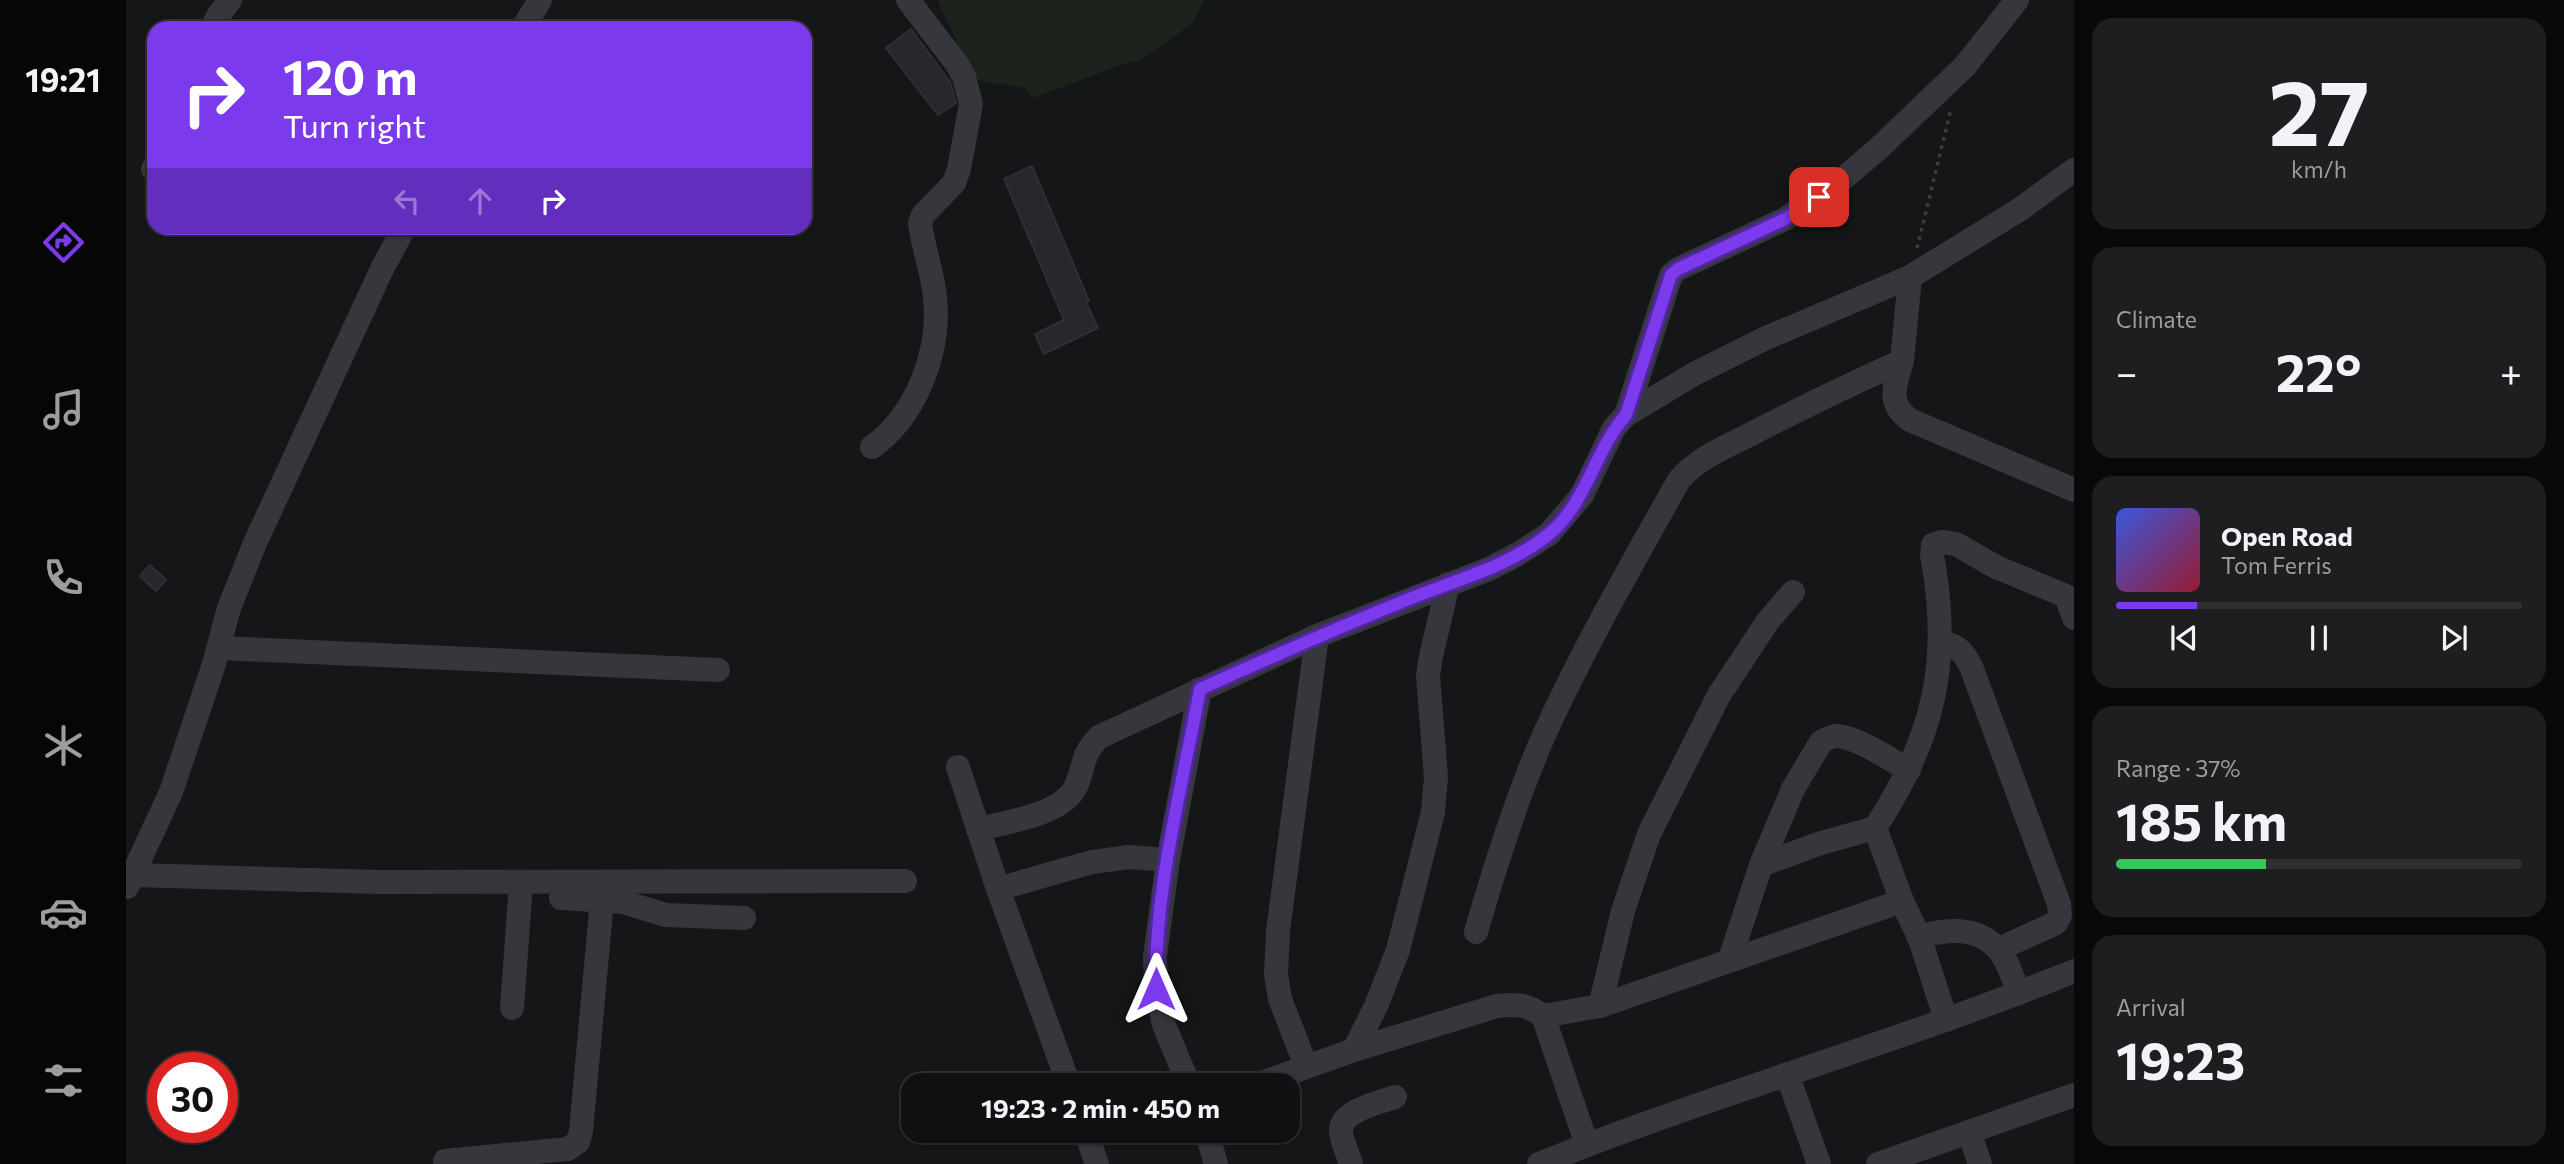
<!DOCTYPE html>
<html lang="en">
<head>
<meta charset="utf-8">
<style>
	body { margin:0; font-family:Commissioner,sans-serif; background:#1e1e20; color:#f1f3f6; height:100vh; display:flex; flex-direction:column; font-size:26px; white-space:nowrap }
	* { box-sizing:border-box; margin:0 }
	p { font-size:23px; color:#9c9d9f }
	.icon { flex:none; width:38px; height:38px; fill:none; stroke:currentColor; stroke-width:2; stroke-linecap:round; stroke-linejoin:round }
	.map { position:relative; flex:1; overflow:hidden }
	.drawer { display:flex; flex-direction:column; gap:18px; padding:18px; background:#09090a; width:490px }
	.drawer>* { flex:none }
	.hud { position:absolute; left:21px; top:21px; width:665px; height:214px; border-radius:21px; box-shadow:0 2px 5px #0004,0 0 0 2px #303032; background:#7c3aed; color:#fff; overflow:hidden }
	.speed { position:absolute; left:21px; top:1052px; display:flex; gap:14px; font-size:35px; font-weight:700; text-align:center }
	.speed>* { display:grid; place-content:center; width:91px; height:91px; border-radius:50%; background:#101012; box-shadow:0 2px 5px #0004,0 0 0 2px #303032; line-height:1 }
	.speed .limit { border:10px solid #d22; background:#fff; color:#111 }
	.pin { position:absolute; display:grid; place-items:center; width:60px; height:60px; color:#fff; margin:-30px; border-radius:14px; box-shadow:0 4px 10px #0006 }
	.me { position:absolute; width:77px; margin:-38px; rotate:0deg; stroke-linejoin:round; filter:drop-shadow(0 0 5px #0008) }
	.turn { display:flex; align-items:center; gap:24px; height:147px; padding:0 21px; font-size:32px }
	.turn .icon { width:91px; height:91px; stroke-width:2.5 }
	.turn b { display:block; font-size:49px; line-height:60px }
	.lanes { display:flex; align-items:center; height:66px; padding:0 21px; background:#0003; justify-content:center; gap:35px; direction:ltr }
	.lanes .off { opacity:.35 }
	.big { font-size:52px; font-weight:700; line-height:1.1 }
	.drawer .tile { flex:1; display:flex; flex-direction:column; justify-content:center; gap:10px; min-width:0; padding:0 24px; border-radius:21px; background:#1e1e20 }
	.drawer .dial { align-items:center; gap:0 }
	.dial b { font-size:91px; line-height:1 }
	.song { display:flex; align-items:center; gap:21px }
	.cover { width:84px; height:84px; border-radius:10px; background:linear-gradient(135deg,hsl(230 70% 55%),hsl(350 70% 35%)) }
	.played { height:7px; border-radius:4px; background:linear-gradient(90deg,#7c3aed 20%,#303032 20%) }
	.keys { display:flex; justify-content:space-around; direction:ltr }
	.heat { display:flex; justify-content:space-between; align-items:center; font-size:38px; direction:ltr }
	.charge { height:10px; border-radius:5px; background:linear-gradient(90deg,#34c759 37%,#303032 0) }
	.trip { position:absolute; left:775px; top:1073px; width:399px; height:70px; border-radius:21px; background:#101012; box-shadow:0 2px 5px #0004,0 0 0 2px #303032; font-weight:700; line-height:70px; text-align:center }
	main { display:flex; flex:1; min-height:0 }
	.tab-bar { display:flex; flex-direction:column; width:126px; justify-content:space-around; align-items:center; background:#060607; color:#9c9d9f }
	.tab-bar .icon { width:49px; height:49px }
	.tab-bar .active { color:#7c3aed }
	.tab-bar b { font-size:32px; color:#f1f3f6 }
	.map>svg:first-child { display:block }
	.green { fill:#1b231c }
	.building { fill:#28282c; stroke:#2f2f34; stroke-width:2 }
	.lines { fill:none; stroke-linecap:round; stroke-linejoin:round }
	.path { stroke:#3c3f44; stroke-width:3.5; stroke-dasharray:3.5 5; stroke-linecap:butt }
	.minor { stroke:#36373d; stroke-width:24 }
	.route-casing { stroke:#51269a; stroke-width:18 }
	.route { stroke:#7c3aed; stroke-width:12 }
</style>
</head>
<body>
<main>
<nav class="tab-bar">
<b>19:21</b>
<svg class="icon active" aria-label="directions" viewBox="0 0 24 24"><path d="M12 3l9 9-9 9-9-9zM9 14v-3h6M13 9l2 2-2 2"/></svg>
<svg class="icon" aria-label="music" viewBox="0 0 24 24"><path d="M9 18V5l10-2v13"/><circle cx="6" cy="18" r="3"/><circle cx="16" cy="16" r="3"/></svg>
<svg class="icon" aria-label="phone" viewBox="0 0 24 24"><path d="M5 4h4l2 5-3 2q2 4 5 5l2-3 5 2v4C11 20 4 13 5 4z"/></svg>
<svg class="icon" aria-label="climate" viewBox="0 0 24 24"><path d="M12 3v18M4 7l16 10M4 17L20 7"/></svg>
<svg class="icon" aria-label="car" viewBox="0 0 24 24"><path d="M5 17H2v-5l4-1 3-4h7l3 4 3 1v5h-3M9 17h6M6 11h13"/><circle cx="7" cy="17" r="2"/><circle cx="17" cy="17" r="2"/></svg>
<svg class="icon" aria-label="filters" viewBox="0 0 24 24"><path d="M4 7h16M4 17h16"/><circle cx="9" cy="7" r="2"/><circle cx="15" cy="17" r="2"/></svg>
</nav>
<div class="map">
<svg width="1948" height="1164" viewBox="0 0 1948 1164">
	<rect width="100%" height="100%" fill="#151618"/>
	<polygon class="green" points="811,0 1078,0 1067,23 1011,63 1003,62 907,98 899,88 849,80"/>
	<g class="building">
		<polygon points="785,29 824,82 830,103 812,115 760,48"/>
		<polygon points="906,166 963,301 960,302 972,328 918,354 909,334 938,320 878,179"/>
		<polygon points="24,565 40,580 30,591 14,576"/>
	</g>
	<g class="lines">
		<polyline class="path" points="1791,248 1825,109"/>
		<g class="minor">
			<polyline points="86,28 92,16 104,0"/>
			<polyline points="397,28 414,0"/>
			<polyline points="27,169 28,167"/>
			<path d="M1776 361C1769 385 1760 403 1784 420L1948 490"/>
			<polyline points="1500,415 1545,275 1552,269 1659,219 1710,185 1753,148 1839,66 1891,0"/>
			<path d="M746 447C790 416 815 351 809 298 807 273 797 248 794 223L797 215 828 183 833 169 845 104 838 77 831 64 782 0"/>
			<path d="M1815 642C1833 646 1838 652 1846 669L1933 904 1934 915 1930 923 1873 949"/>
			<polyline points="93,648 592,670"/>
			<polyline points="832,767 872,889 943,1085"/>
			<polyline points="1749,828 1776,901 1794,939 1820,1020"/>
			<path d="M852 829C880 822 937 815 950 786 960 764 954 757 973 737L1191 636 1363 569 1392 554 1423 534 1456 495 1488 428 1500 415 1568 374 1640 338 1784 277 1893 210 1948 170"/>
			<path d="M1635 865 1695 843 1749 828C1808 738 1826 661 1806 555L1807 545 1816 542 1830 544 1870 567 1940 596 1948 618"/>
			<polyline points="8,875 254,882 779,881"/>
			<polyline points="1,887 45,792 88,664 103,608 129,543 256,269 278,228"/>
			<polyline points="872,889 966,862 1003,857 1042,860"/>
			<polyline points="435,898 497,902 540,915 618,918"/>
			<path d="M1350 932C1369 866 1390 799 1418 735 1458 647 1506 564 1553 480 1572 458 1600 447 1625 434 1675 408 1725 384 1776 361L1784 277"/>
			<path d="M1792 936C1821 930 1849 925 1871 948 1882 959 1887 980 1893 993"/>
			<path d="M1604 959 1635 865 1667 789 1695 742C1700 739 1705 736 1711 736 1731 737 1765 760 1783 770"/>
			<polyline points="1474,1006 1497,911 1523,834 1593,695 1642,621 1667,592"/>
			<polyline points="386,1008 394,897"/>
			<polyline points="1417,1016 1461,1145"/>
			<polyline points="1228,1050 1250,1006 1272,950 1307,812 1310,777 1302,676 1305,656 1322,584"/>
			<polyline points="1180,1066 1154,999 1150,975 1152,931 1191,636"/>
			<polyline points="1661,1074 1693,1164"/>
			<polyline points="1063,1085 1038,1025 1030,989 1029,956 1042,860 1074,689"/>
			<path d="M1130 1085 1228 1050 1371 1006C1391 1004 1401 1004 1417 1016L1474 1006 1776 901"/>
			<polyline points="959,1130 971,1164"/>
			<polyline points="1080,1130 1090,1164"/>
			<polyline points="1843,1132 1854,1164"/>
			<polyline points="319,1161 442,1149 452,1142 455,1131 476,900"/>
			<path d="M1225 1164C1222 1154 1216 1142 1215 1132 1213 1111 1254 1102 1269 1097"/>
			<path d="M1413 1164C1589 1093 1772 1043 1948 971"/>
			<polyline points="1752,1164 1948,1095"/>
		</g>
	</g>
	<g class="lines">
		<defs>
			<path id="route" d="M1030 989C1028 889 1056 788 1074 689 1145 657 1216 626 1288 597 1333 579 1384 566 1423 534 1461 503 1468 451 1500 415L1545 275 1552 269 1659 219 1693 197"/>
		</defs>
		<use href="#route" class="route-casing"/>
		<use href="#route" class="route"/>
	</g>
</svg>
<div class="speed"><div class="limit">30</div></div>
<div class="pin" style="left:1693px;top:197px;background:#d93025"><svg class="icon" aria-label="arrive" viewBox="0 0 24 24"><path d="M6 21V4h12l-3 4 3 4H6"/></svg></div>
<svg class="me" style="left:1030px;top:989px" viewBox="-20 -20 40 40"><path d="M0-17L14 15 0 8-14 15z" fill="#7c3aed" stroke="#fff" stroke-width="4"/></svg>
<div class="trip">19:23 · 2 min · 450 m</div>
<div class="hud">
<div class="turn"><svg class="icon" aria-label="right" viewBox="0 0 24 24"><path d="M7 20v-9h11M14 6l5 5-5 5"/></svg><div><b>120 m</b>Turn right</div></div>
<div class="lanes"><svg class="icon off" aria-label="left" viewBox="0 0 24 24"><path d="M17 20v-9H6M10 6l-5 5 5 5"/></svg><svg class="icon off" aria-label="ahead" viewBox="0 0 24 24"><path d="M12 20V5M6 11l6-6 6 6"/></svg><svg class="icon" aria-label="right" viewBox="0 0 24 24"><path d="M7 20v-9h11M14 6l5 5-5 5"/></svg></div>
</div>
</div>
<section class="drawer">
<div class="tile dial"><b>27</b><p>km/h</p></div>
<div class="tile"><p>Climate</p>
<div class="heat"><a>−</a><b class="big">22°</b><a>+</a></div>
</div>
<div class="tile">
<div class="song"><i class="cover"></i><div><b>Open Road</b><p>Tom Ferris</p></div></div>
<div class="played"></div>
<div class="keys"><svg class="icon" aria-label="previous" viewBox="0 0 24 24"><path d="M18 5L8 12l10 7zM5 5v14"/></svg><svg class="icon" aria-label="pause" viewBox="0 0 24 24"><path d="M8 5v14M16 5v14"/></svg><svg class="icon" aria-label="next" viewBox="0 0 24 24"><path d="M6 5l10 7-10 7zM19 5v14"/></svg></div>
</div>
<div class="tile"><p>Range · 37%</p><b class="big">185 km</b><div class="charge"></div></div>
<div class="tile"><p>Arrival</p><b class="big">19:23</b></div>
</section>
</main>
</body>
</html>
